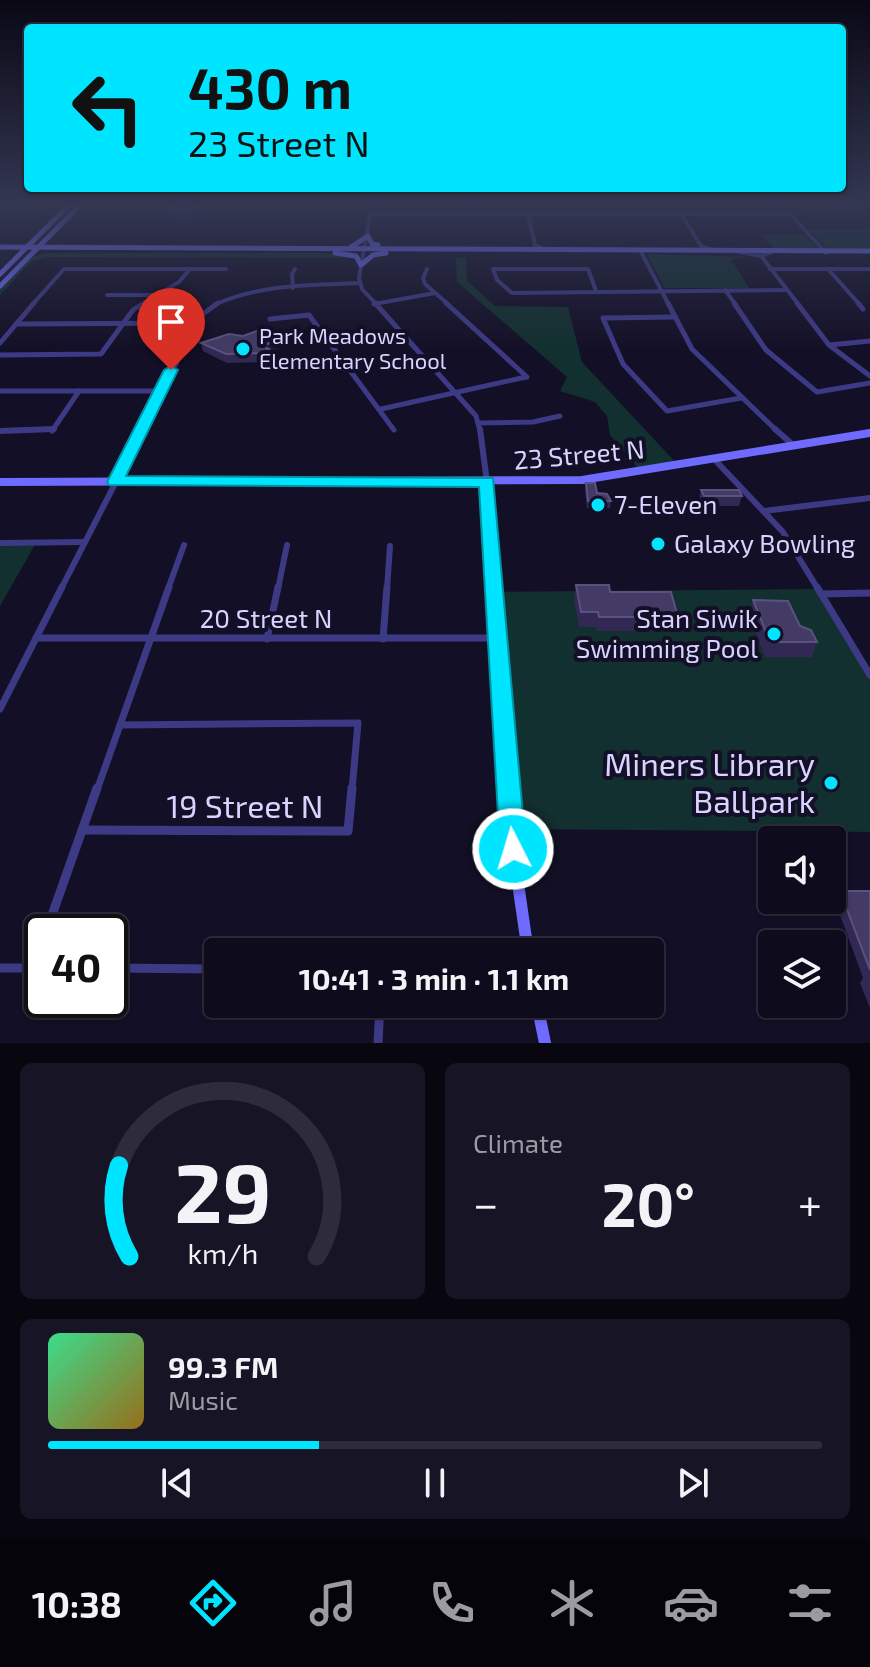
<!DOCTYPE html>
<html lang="en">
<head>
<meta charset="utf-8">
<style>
	body { margin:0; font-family:"Exo 2",sans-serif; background:#171425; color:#f1f3f6; height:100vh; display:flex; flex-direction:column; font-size:30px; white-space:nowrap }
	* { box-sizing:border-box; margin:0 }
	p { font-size:26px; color:#9b9ba3 }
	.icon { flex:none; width:44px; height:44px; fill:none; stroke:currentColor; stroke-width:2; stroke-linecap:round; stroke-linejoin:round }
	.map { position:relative; height:1043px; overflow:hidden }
	.panel { display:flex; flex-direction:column; gap:20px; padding:20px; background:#08060f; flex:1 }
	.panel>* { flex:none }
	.banner { position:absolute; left:24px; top:24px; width:822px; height:168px; border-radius:8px; box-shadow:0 2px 6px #0004,0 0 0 2px #2e2b3b; background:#00e5ff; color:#111; overflow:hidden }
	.controls { position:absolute; left:758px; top:826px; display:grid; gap:16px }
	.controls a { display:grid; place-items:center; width:88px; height:88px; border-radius:8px; background:#0e0b1c; box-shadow:0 2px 6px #0004,0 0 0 2px #2e2b3b; font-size:40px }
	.speed { position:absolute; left:24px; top:914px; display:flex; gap:16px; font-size:40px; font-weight:700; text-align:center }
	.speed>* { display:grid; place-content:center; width:104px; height:104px; border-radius:50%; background:#0e0b1c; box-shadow:0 2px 6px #0004,0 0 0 2px #2e2b3b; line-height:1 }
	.speed .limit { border:4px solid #111; border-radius:12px; background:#fff; color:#111 }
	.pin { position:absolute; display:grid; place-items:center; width:68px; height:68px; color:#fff; margin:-82px -34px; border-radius:50% 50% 50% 0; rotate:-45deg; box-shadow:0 0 8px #0007 }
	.pin .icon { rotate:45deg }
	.me { position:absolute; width:88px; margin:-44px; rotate:355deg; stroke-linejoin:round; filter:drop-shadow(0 0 6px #0008) }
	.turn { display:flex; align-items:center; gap:28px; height:168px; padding:0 32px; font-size:36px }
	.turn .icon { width:104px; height:104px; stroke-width:2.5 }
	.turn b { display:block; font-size:56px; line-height:68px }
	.big { font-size:60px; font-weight:700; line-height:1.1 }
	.panel .tile { flex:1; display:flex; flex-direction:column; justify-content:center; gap:12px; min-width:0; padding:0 28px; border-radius:12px; background:#171425 }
	.panel .dial { align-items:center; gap:0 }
	.dial svg { height:208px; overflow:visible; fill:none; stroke:#2e2b3b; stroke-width:7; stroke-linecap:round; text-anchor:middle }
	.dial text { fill:#f1f3f6; stroke:none }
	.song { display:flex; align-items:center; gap:24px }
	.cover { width:96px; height:96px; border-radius:12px; background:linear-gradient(135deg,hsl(150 70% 55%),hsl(40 70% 35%)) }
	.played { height:8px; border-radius:4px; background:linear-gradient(90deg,#00e5ff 35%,#2e2b3b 35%) }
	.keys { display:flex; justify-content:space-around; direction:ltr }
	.heat { display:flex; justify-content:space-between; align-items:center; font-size:44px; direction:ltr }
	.panel .tiles { flex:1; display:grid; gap:20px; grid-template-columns:1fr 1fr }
	.tile:last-child { grid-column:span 2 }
	.trip { position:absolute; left:204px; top:938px; width:460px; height:80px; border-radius:8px; background:#0e0b1c; box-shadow:0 2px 6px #0004,0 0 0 2px #2e2b3b; font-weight:700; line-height:80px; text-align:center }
	.dock { display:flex; height:128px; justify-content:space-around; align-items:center; background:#06040b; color:#9b9ba3 }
	.dock .icon { width:56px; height:56px }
	.dock .on { color:#00e5ff }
	.dock b { font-size:36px; color:#f1f3f6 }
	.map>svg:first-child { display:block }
	.green { fill:#12302f }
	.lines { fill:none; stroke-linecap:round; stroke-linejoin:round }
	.street-far4 { stroke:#3d3a85; stroke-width:4 }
	.street-far3 { stroke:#3d3a85; stroke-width:5 }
	.street-far2 { stroke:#3d3a85; stroke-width:6 }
	.street-far1 { stroke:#3d3a85; stroke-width:7 }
	.street { stroke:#3d3a85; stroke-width:9 }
	.secondary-far3 { stroke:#6f6bff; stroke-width:5 }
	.secondary-far2 { stroke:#6f6bff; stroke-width:8 }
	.secondary-far1 { stroke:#6f6bff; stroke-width:10 }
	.secondary { stroke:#6f6bff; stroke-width:12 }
	.wall { fill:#312854 }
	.shaded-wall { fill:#1d163a }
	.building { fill:#433a66; stroke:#5a527e; stroke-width:2 }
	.route { fill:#00e5ff; stroke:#0095a6; stroke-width:2 }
	.poi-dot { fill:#00e5ff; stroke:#130f26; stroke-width:3 }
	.labels { text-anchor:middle; stroke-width:8; stroke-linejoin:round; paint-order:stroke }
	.far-poi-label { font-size:22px; fill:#d9d4ff; stroke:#130f26; text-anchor:start }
	.street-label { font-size:26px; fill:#d9d4ff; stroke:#130f26 }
	.poi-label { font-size:26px; fill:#d9d4ff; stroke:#130f26; text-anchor:start }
	.near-poi-label { font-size:32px; fill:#d9d4ff; stroke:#130f26; text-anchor:end }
	.near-street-label { font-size:32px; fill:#d9d4ff; stroke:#130f26 }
</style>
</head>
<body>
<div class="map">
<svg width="870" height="1043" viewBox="0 0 870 1043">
	<rect width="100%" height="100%" fill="#130f26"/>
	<g class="green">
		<polygon points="808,229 870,229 870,249 826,248"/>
		<polygon points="763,235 805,235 818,249 775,250"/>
		<polygon points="47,253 323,253 356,258 48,257 32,261 0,295 0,287 33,257"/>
		<polygon points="647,254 753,257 731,259 749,288 664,288"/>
		<polygon points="456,258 466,258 467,281 495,306 568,307 582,362 678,465 641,472 610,435 607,416 595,402 560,391 567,377 457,282"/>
		<polygon points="0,543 36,543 0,606"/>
		<polygon points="817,589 870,675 870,832 511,829 494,592"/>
	</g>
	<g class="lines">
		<g class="street-far4">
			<polyline points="372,205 359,278 362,289 377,305"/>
			<polyline points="782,205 826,253"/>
			<polyline points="680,212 701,246 712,250"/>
			<polyline points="371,214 480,214 479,205"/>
			<polyline points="480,214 790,214"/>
			<polyline points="528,214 535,245 543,249"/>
			<polyline points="640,250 669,305"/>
			<polyline points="739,252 761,256 772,252"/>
			<polyline points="761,256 799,305"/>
			<polyline points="427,269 423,278 425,284 449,305"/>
			<polyline points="770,269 870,269"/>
			<polyline points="828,269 860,305"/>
			<polyline points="293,288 292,274 295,269"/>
			<polyline points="725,290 736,305"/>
			<polyline points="596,291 588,269 493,269 497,280 512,293 786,290"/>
			<polyline points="107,295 155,295"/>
			<polyline points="374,304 435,293"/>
			<polyline points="32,305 64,269 226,269"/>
			<polyline points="141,305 179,282 190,269"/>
			<path d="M214 305C260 284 311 285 360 283"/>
		</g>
		<g class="street-far3">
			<polyline points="375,303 476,416 480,431"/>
			<polyline points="446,303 527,377"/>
			<polyline points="668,303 692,349 777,431"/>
			<polyline points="734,303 766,350 817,392 870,383"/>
			<polyline points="797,303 829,345 870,376"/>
			<polyline points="858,303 863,309"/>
			<polyline points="374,304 377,303"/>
			<polyline points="673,317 603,318 623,364 667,411 741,398"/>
			<polyline points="270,319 309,315 394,430"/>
			<polyline points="16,324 195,323"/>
			<polyline points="0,343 34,303"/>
			<polyline points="332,344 399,332"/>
			<polyline points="829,345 870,341"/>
			<polyline points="0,355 101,354 133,310 144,303"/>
			<polyline points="0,391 160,391"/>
			<polyline points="381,409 526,377"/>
			<polyline points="479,423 533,422 560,416"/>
			<polyline points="52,431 79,391"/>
			<polyline points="142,431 200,316 218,303"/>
		</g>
		<g class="street-far2">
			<polyline points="480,429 487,482"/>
			<polyline points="775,429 793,445"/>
			<polyline points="0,431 54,429"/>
			<polyline points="714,459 783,532 818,589"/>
			<polyline points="764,511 870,498"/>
			<polyline points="0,543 85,542"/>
			<polyline points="61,589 143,429"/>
			<polyline points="168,589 184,545"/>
			<polyline points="278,589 287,545"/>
			<polyline points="387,589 390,546"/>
		</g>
		<g class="street-far1">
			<polyline points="817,587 870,675"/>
			<polyline points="821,594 870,593"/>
			<polyline points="36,638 496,638"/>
			<polyline points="267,639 278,587"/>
			<polyline points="383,639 387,587"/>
			<polyline points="0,709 62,587"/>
			<polyline points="120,725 358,723 352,790"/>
			<polyline points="97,790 169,587"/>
		</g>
		<g class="street">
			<polyline points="82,830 348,831 352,788"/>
			<polyline points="46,932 97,788"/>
			<polyline points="0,968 42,968"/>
			<polyline points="33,968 42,943"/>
			<polyline points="110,968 218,969"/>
			<polyline points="378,1043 380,1004"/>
		</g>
		<g class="secondary-far3">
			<polyline points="0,247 870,251"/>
			<polyline points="351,247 368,236 372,244 378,245"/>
			<polyline points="335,253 356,256 361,265 373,255 386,253"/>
			<polyline points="0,274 69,205"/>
			<polyline points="0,286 80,205"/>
		</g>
		<g class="secondary-far2">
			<polyline points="0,482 582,480 870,433"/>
			<polyline points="487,482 495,589"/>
		</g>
		<polyline class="secondary-far1" points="494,587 509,790"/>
		<g class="secondary">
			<polyline points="509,788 513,849 528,952"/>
			<polyline points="537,1004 545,1043"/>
		</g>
	</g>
	<g class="wall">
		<polygon points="27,205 48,205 41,212 29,212"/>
		<polygon points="151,205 224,205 218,207 219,213 183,222"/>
		<polygon points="243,336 284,337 285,346 269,352 270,357 264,362 227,363 203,351 201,343"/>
		<polygon points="586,483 597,493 611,501 610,508 587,508 585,490"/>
		<polygon points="701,490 742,496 739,506 701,506 699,500"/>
		<polygon points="576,585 610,592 678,617 675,631 597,631 596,627 579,627 574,600"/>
		<polygon points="753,600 800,626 817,642 812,657 765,657 749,614"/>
		<polygon points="840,891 870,891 870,1008 860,983 863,978 835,901"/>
	</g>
	<g class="shaded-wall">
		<polygon points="40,205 48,205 41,212"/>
		<polygon points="210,205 224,205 218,207 219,213 183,222 181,212"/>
		<polygon points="284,337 285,346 269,352 270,357 264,362 263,346"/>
	</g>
	<g class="building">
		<polygon points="168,205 210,205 181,212"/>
		<polygon points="265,328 284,337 263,346 269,349 263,353 226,354 201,343 229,334 243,336"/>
		<polygon points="586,483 595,483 597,493 607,494 611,501 588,501"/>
		<polygon points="701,490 739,490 742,496 704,496"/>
		<polygon points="576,585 609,585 610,592 671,592 678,617 599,617 598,612 581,612"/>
		<polygon points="753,600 788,601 800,626 811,630 817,642 770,642"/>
		<polygon points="840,891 870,891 870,970"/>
	</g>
	<linearGradient id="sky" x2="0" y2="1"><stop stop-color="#0a0815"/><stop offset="0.58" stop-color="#333752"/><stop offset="1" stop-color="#333752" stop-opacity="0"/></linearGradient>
	<rect width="870" height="351" fill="url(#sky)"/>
	<polygon class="route" points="171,366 178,370 126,476 493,478 526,849 522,858 513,861 504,858 500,849 479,487 109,485 107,482 164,370"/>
	<g class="poi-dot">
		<circle cx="243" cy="349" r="8"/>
		<circle cx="598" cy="505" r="8"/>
		<circle cx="658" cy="544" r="8"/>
		<circle cx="774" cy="634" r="8"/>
		<circle cx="831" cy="783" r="8"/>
	</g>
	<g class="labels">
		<g class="far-poi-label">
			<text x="259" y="344">Park Meadows<tspan x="259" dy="25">Elementary School</tspan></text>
		</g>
		<g class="street-label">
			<text transform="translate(579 455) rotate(-5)" y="9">23 Street N</text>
			<text x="266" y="628">20 Street N</text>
		</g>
		<g class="poi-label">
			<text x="614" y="514">7-Eleven</text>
			<text x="674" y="553">Galaxy Bowling</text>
			<text x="758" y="628" text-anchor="end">Stan Siwik<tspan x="758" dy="30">Swimming Pool</tspan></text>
		</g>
		<g class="near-poi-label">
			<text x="815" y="776">Miners Library<tspan x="815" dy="37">Ballpark</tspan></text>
		</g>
		<g class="near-street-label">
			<text x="245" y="818">19 Street N</text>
		</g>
	</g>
</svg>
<div class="controls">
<a><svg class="icon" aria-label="sound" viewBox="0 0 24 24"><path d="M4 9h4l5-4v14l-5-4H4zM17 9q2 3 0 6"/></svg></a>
<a><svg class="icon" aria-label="layers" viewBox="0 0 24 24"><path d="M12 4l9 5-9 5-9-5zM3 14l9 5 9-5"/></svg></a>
</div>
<div class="speed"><div class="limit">40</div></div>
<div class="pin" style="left:171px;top:370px;background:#d93025"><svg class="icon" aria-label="arrive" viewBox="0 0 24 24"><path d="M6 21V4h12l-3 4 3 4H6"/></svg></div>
<svg class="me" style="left:513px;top:849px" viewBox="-20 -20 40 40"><circle r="17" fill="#00e5ff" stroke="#fff" stroke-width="3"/><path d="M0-11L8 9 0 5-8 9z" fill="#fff"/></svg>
<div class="trip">10:41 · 3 min · 1.1 km</div>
<div class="banner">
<div class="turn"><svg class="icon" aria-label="left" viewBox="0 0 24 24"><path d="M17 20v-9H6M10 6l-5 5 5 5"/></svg><div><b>430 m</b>23 Street N</div></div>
</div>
</div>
<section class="panel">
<div class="tiles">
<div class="tile dial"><svg viewBox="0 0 100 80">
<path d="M14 69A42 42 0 1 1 86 69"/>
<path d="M14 69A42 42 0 0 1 10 34" stroke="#00e5ff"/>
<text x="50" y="56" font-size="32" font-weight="700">29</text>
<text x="50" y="72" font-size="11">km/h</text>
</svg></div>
<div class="tile"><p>Climate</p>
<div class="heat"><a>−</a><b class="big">20°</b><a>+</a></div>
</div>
<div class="tile">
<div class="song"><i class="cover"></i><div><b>99.3 FM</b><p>Music</p></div></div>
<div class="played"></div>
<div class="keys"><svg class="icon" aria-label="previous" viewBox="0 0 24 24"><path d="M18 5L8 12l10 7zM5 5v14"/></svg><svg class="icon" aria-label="pause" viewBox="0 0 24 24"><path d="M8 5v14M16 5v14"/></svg><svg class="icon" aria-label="next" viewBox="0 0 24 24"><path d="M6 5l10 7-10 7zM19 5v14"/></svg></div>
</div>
</div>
</section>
<nav class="dock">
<b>10:38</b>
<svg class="icon on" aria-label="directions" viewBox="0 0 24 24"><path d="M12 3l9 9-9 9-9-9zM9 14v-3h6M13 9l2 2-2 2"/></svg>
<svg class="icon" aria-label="music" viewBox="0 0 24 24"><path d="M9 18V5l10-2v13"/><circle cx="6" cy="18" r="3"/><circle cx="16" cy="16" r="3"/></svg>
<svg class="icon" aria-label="phone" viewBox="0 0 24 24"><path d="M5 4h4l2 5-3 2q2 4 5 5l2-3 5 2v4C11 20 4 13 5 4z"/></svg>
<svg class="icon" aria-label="climate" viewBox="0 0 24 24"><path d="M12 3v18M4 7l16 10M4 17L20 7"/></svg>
<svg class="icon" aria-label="car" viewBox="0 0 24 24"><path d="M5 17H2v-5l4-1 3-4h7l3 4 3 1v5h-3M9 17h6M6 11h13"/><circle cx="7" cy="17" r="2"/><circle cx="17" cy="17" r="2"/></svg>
<svg class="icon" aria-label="filters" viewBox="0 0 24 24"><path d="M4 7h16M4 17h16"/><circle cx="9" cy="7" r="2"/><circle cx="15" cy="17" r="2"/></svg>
</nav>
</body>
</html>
